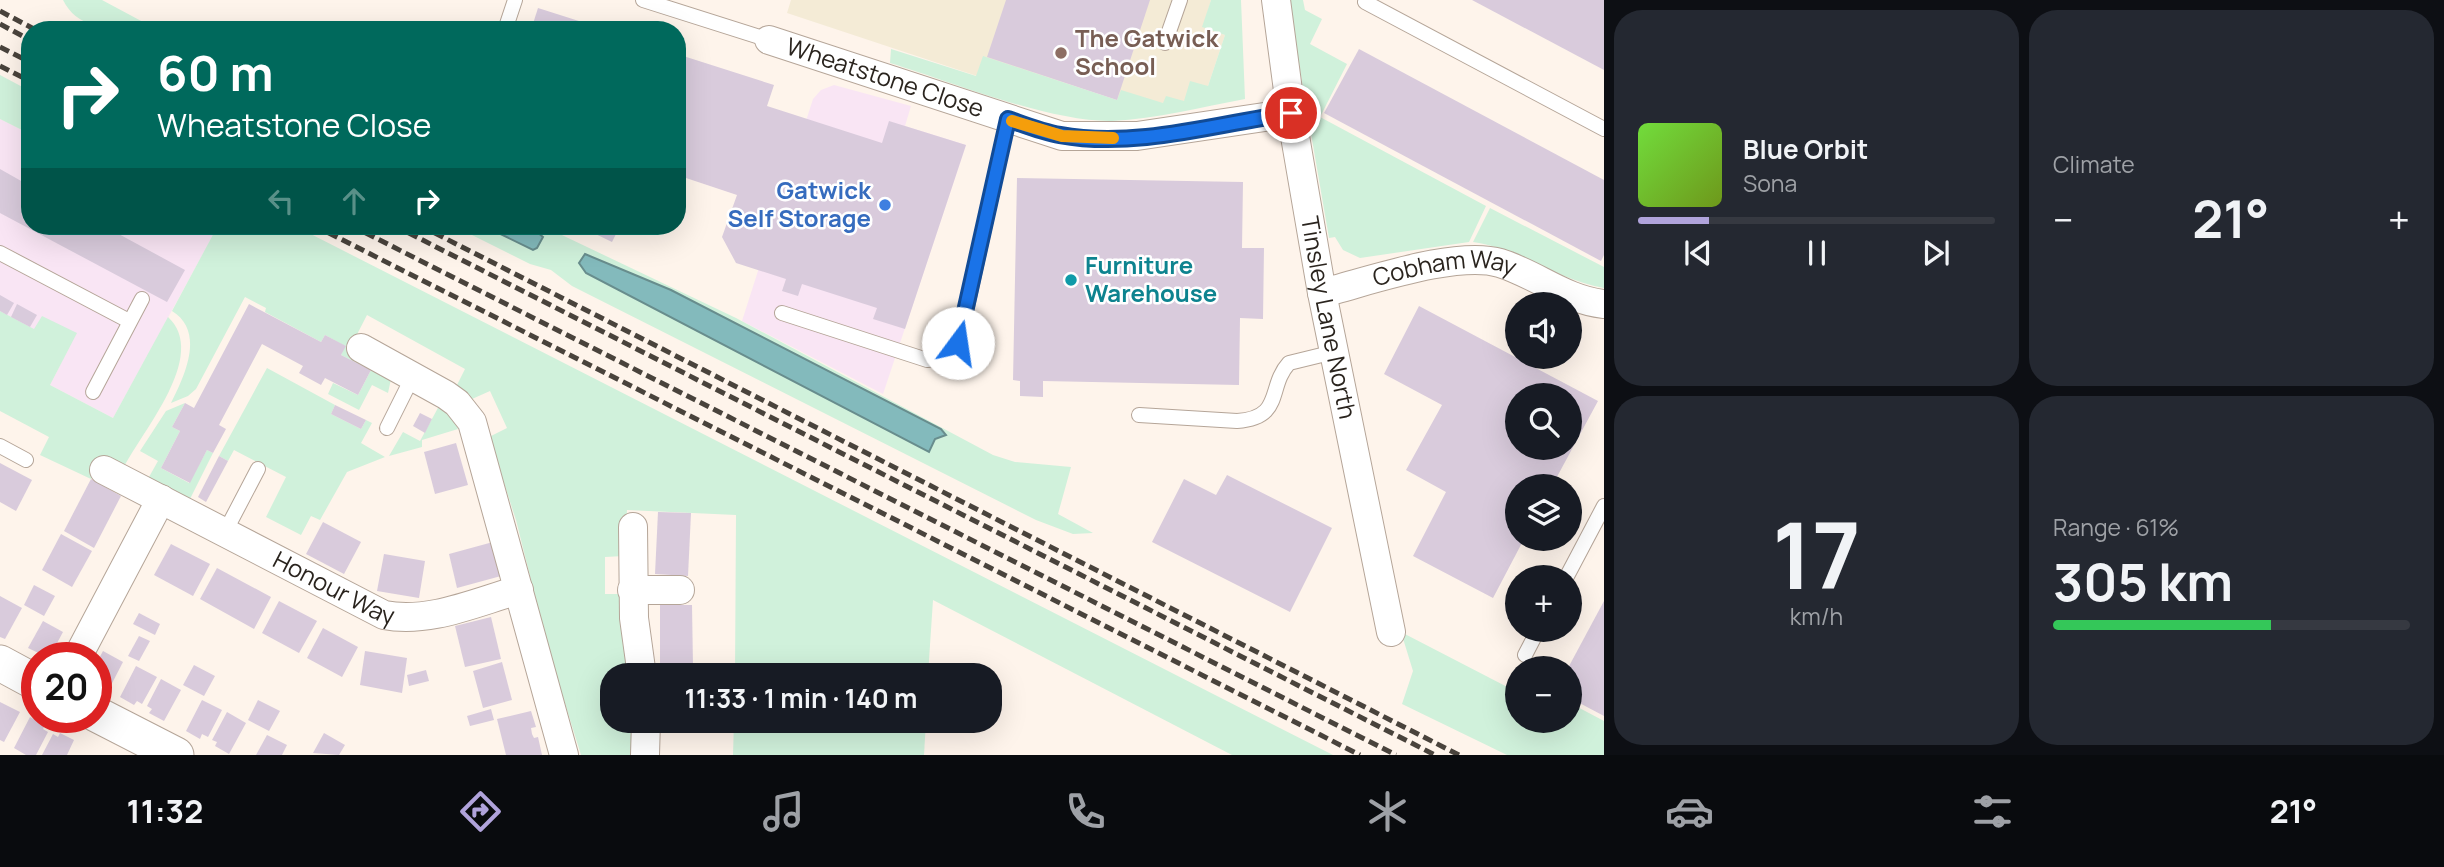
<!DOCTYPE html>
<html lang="en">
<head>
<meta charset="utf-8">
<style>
	body { margin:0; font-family:Manrope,sans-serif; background:#242831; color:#f1f3f6; height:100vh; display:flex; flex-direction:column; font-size:26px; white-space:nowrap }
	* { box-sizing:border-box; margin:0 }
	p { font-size:23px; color:#9ea1a6 }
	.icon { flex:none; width:38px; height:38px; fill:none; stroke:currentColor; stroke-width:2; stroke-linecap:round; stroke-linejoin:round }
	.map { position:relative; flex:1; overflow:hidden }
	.sheet { display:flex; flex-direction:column; gap:10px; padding:10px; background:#0d0f14; width:840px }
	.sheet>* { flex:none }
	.top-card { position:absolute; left:21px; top:21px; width:665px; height:214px; border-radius:28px; box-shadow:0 7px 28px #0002; background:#00695c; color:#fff; overflow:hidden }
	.tools { position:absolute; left:1505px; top:292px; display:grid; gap:14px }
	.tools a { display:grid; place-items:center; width:77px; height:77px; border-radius:50%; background:#171b24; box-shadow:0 7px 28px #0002; font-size:35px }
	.speed { position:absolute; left:21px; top:642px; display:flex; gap:14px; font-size:35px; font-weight:700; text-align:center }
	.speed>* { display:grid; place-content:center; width:91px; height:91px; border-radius:50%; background:#171b24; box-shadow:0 7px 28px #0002; line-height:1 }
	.speed .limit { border:10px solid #d22; background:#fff; color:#111 }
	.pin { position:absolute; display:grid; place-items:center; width:60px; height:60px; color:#fff; margin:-30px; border:4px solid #fff; border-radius:50%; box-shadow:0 2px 7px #0007 }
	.me { position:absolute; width:77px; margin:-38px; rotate:14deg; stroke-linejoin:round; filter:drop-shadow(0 0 5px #0008) }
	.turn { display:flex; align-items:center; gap:24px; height:147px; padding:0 21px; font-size:32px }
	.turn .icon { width:91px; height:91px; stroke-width:2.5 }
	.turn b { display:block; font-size:49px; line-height:60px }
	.lanes { display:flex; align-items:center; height:66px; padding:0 21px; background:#0003; justify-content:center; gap:35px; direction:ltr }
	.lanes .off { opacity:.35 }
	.big { font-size:52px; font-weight:700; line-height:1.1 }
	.sheet .widget { flex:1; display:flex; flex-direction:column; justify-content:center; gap:10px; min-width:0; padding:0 24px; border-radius:28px; background:#242831 }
	.sheet .dial { align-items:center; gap:0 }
	.dial b { font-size:91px; line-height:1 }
	.song { display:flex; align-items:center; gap:21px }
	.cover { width:84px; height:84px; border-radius:10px; background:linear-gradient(135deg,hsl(100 70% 55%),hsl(80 70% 35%)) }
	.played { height:7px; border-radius:4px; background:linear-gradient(90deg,#b0a3db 20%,#363941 20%) }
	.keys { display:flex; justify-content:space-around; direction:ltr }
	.heat { display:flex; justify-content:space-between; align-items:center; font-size:38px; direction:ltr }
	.charge { height:10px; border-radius:5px; background:linear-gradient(90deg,#34c759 61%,#363941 0) }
	.sheet .tiles { flex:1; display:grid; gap:10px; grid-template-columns:repeat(2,1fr) }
	.trip { position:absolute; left:600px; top:663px; width:402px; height:70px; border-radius:28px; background:#171b24; box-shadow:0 7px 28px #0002; font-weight:700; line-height:70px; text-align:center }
	.menu { display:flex; height:112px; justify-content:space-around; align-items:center; background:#090b0e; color:#9ea1a6 }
	.menu .icon { width:49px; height:49px }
	.menu .selected { color:#b0a3db }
	.menu b { font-size:32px; color:#f1f3f6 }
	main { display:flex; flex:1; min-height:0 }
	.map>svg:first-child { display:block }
	.commercial { fill:#f9e5f4 }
	.education { fill:#f4ebd6 }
	.green { fill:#d0f1db }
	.water { fill:#83babc; stroke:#688d8d; stroke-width:2 }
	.building { fill:#d9cbdc; fill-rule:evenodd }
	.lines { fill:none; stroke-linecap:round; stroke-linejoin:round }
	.service-casing { stroke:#b5a598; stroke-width:16 }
	.minor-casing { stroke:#b5a598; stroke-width:30 }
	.tertiary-casing { stroke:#b5a598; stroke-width:37 }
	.service { stroke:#fff; stroke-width:14 }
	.minor { stroke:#fff; stroke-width:28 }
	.tertiary { stroke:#fff; stroke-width:35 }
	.rail { stroke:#49433c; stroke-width:5; stroke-dasharray:10 5; stroke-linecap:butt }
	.route-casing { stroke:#114b97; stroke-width:18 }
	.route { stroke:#1a73e8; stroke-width:12 }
	.slow { stroke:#f59e0b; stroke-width:12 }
	.education-dot { fill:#8d6e63; stroke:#fff; stroke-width:2.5 }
	.shop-dot { fill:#3f7fe0; stroke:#fff; stroke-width:2.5 }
	.culture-dot { fill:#0f9aa8; stroke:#fff; stroke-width:2.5 }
	.labels { text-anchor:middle; stroke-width:5; stroke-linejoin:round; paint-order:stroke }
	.education-label { font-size:24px; font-weight:bold; fill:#785e54; stroke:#fff; text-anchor:start }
	.street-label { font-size:24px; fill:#2a241e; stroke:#fff }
	.shop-label { font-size:24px; font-weight:bold; fill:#366cbe; stroke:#fff; text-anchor:end }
	.culture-label { font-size:24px; font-weight:bold; fill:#0d838f; stroke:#fff; text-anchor:start }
</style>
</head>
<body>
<main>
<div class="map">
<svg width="1604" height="755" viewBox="0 0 1604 755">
	<rect width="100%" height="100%" fill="#fef4eb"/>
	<g class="commercial">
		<polygon points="834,85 911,106 905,126 966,145 883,394 742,321 813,99 821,90"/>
		<polygon points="0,119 30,134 30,226 207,226 216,230 113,418 50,385 76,334 35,330 0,311"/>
	</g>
	<polygon class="education" points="791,0 1211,0 1203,27 1225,35 1208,86 1184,101 1164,103 1116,99 984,57 977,76 787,13"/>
	<g class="green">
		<path d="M63 0H102L158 30C126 30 80 35 63 0Z"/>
		<path d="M1211 0H1241L1245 99C1201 107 1157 119 1112 121 1049 122 952 82 890 63L891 49 976 76 983 56 1117 100 1121 90 1163 103 1166 96 1184 101 1190 81 1208 86 1225 35 1202 27Z"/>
		<polygon points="1288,0 1303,0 1305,10 1322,19 1310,44 1347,64 1320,117 1486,206 1469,242 1360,258 1343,250 1335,237 1329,238"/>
		<polygon points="0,75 30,91 30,134 0,119"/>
		<path d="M1490 208 1604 267V288C1557 280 1520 249 1473 242Z"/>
		<path d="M207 226H295L1333 755H1232L933 600 928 675H735L736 515 627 510 624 556 605 557V594H623L633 675 612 676V721H635L632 755H581L549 652 516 520 489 437 507 428 490 391 472 399 457 385 465 369 367 315 348 352 387 373 391 379 388 393 372 385 359 410 328 394 333 383 358 395 371 370 341 355 345 346 325 335 321 342 265 312 266 308 245 297 196 389 188 396 171 403C184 377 206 332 172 311L215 231Z"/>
		<polygon points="454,226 543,226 736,318 993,455 1015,462 1071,467 1058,514 1093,533 1073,534 1036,520 572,286 551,270 530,264"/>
		<path d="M0 311 34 329 42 316 77 333 50 385 113 418 168 317C209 355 143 430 124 467L104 456 91 479 40 455 49 437 0 411Z"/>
		<polygon points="267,368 335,405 331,414 361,429 366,420 372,423 361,443 385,457 347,472 320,520 311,516 301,535 266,517 286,477 234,450 228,461 219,456"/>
		<polygon points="185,403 172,427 180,431 161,468 189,483 207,450 213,453 190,499 149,477 158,461 140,451 166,411"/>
		<polygon points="439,406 452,416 458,429 422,440 422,447 389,456 403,432 420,441"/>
		<polygon points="1401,632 1517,692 1517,721 1570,721 1570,703 1604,721 1604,755 1507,755 1402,704 1413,671"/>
		<polygon points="734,721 926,721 924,755 733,755"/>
	</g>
	<g class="water">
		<polygon points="484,226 530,226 543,237 537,248 533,250"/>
		<polygon points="585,254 671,290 941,429 946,435 935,439 929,452 586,273 579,263"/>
	</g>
	<g class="building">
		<polygon points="1006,0 1150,0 1117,100 987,57"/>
		<polygon points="1472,0 1604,0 1604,70 1504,17"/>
		<polygon points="538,8 604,29 604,30 531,30"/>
		<polygon points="1359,49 1604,180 1604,255 1601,261 1324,113"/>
		<polygon points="677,54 774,85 767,106 882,143 889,121 966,145 905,329 873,319 877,308 802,284 798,296 782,291 786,279 736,263 722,237 737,195 677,175"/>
		<polygon points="0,169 30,186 30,226 104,226 185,270 167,302 0,213"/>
		<polygon points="1017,178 1243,182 1242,248 1264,248 1263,319 1240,318 1239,385 1043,381 1043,397 1020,396 1020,381 1013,380"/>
		<polygon points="579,226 620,226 612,242"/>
		<polygon points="0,295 14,303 7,315 0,311"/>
		<polygon points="17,304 37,315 30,327 11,317"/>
		<polygon points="249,304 321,342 325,335 346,346 341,355 371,370 358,395 325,378 321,385 299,373 303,366 262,344 219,425 226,429 213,453 207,450 190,483 161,468 180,431 172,427 185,403 194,408"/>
		<path d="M1419 306 1598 401 1552 486H1517V539H1524L1493 598 1413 556 1446 492 1406 470 1442 405 1384 374ZM1517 396H1570V448H1517Z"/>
		<polygon points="335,405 366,420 361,429 331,414"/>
		<polygon points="420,413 432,419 425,433 413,426"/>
		<polygon points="456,443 468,485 435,494 424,452"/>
		<polygon points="219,456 228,461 206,502 198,497"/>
		<polygon points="0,463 32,480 16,511 0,502"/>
		<polygon points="1227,475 1332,528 1290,612 1152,542 1184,479 1216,495"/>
		<polygon points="91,479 121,496 94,548 64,531"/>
		<polygon points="658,512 691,513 688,576 655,574"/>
		<polygon points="323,522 361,542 344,574 306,554"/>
		<polygon points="61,534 92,551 72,587 42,570"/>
		<polygon points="493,542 501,576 457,588 449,554"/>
		<polygon points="171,544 210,564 193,596 154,575"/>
		<polygon points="384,554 425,561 419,598 377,591"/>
		<polygon points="217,568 271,597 254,629 200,599"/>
		<polygon points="34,585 55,596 44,616 24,605"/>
		<polygon points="0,596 22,608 5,639 0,637"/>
		<polygon points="279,601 317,621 299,653 262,633"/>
		<polygon points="1604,601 1604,716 1570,698 1568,668"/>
		<polygon points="660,605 692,605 693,667 660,668"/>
		<polygon points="139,613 160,624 155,635 133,624"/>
		<polygon points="491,617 501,659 465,667 455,626"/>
		<polygon points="43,621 63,632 49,658 28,648"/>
		<polygon points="323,628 358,647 342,677 307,658"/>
		<polygon points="139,636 150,641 139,661 128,656"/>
		<polygon points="103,651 123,662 108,691 96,685 96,664"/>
		<polygon points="365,651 407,658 402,693 360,685"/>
		<polygon points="502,662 512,700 483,708 473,671"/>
		<polygon points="194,665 215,676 204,696 183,685"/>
		<polygon points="136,666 157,677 142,704 137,701 134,705 120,697"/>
		<polygon points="426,670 429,681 409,686 407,675"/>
		<polygon points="161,679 181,690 164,721 149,713 152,709 147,706"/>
		<polygon points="202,700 222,710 208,737 202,734 200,739 186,731"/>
		<polygon points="258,700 280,711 269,731 248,720"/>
		<polygon points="0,702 20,712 4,742 0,740"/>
		<polygon points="491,709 494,720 470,726 467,716"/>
		<polygon points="531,711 536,727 531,728 532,734 534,738 538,737 542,755 506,755 497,719"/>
		<polygon points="227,712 246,723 229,754 215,746 217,742 212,740"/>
		<polygon points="30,717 45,725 43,729 48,732 36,755 26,755 14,748"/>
		<polygon points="666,721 700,721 700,730 666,731"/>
		<polygon points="60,733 74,740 67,755 42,755 53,734 58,737"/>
		<polygon points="324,733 345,745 339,755 313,753"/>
		<polygon points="267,735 287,745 282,755 256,755"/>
	</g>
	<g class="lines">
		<defs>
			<g id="service">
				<polyline points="643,0 769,40"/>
				<polyline points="1365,2 1604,129"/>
				<polyline points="505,30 515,0"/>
				<polyline points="1165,43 1180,0"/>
				<polyline points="0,253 129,321"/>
				<polyline points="782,313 927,360 948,358 955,350 963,325 1008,119"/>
				<polyline points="93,392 142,299"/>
				<path d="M1139 415 1237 421C1284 418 1267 387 1289 363L1334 352"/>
				<polyline points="387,428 413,376"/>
				<polyline points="0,446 26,460"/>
				<polyline points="225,532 258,469"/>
				<polyline points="1566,578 1604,506"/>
				<polyline points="1525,655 1538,630"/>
			</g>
			<g id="minor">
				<path id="s1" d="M1276 0 1291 113 1322 293 1391 632"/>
				<path id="s2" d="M769 40 1062 136H1137L1291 113"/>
				<path id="s3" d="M1322 293C1367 282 1456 250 1500 263 1536 274 1565 300 1604 304"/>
				<polyline points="361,348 446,395 457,403 472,422 564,755"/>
				<path id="s4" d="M104 470 384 615C429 624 476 602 519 590"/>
				<polyline points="633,527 634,618 642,676"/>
				<polyline points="632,590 680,590"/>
				<polyline points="77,658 161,499"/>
				<polyline points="645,755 646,721"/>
			</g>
			<g id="tertiary">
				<polyline points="0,663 37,683"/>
				<polyline points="96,714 176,755"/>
			</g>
		</defs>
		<use href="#service" class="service-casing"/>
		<use href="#minor" class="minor-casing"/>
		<use href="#tertiary" class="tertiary-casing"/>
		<use href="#service" class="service"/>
		<use href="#minor" class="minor"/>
		<use href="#tertiary" class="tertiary"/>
		<g class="rail">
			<polyline points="0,11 36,30"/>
			<polyline points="0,24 30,40"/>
			<polyline points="0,47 30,62"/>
			<polyline points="0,66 30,81"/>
			<polyline points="315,226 1360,755"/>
			<polyline points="352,226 1396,755"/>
			<polyline points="395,226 1435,755"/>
			<polyline points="421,226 1459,755"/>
		</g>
	</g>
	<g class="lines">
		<defs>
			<path id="route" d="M958 343 1008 119C1025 125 1042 132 1060 135 1134 149 1217 124 1291 113"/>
		</defs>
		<use href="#route" class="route-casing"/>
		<use href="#route" class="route"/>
		<polyline class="slow" points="1012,121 1062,136 1113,138"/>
	</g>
	<circle class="education-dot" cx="1061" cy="53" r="7"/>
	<circle class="shop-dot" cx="885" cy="205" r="7"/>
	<circle class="culture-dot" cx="1071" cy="280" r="7"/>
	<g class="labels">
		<g class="education-label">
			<text x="1075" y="47">The Gatwick<tspan x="1075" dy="28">School</tspan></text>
		</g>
		<g class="street-label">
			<text dy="8" stroke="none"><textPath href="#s2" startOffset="122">Wheatstone Close</textPath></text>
			<text dy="8" stroke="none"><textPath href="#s3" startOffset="126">Cobham Way</textPath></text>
			<text dy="8" stroke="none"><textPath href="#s1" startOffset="322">Tinsley Lane North</textPath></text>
			<text dy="8" stroke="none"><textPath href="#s4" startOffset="259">Honour Way</textPath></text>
		</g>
		<g class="shop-label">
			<text x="871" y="199">Gatwick<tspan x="871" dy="28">Self Storage</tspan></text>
		</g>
		<g class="culture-label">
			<text x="1085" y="274">Furniture<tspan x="1085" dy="28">Warehouse</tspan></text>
		</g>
	</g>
</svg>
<div class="tools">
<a><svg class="icon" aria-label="sound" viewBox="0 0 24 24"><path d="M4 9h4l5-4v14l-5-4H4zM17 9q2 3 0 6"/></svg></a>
<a><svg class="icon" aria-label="search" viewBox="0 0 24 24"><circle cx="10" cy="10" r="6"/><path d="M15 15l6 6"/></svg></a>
<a><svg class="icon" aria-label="layers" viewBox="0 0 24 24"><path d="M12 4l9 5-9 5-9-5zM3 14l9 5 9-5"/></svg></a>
<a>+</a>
<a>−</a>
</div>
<div class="speed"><div class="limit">20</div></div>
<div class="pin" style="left:1291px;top:113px;background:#d93025"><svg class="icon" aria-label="arrive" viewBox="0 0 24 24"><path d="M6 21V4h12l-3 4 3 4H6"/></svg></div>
<svg class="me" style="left:958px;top:343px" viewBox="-20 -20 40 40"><circle r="19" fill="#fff"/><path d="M0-13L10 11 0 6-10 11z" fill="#1a73e8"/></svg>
<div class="trip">11:33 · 1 min · 140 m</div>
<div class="top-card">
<div class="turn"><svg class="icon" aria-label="right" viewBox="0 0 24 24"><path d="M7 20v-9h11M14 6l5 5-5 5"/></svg><div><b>60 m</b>Wheatstone Close</div></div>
<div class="lanes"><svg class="icon off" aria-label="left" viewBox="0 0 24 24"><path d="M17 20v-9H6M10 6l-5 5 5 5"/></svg><svg class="icon off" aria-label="ahead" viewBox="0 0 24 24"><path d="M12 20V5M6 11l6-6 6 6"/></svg><svg class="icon" aria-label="right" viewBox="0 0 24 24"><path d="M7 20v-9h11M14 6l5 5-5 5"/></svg></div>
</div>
</div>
<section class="sheet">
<div class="tiles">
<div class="widget">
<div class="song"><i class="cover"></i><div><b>Blue Orbit</b><p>Sona</p></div></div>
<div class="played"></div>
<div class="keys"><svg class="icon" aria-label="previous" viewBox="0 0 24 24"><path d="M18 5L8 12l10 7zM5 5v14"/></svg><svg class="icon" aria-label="pause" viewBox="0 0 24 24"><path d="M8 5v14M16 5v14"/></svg><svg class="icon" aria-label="next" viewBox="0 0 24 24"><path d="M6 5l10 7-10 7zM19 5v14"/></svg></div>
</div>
<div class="widget"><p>Climate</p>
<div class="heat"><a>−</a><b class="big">21°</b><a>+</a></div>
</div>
<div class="widget dial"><b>17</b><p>km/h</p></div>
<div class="widget"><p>Range · 61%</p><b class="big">305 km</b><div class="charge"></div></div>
</div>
</section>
</main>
<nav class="menu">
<b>11:32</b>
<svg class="icon selected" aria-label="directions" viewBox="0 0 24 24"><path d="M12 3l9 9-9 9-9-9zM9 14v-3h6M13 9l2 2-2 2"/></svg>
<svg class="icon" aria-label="music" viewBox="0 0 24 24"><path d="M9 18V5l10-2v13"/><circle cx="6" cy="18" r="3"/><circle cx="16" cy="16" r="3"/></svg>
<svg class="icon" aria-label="phone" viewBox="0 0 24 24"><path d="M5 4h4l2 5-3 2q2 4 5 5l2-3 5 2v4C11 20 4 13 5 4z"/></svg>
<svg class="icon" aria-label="climate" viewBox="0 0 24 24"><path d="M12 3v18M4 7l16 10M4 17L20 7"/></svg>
<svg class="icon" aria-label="car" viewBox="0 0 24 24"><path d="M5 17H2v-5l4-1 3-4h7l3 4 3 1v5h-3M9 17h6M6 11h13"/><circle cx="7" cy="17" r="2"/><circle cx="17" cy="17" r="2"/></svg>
<svg class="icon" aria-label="filters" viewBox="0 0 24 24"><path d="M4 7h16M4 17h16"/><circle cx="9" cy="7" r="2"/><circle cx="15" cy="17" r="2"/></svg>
<b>21°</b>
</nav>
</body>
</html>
